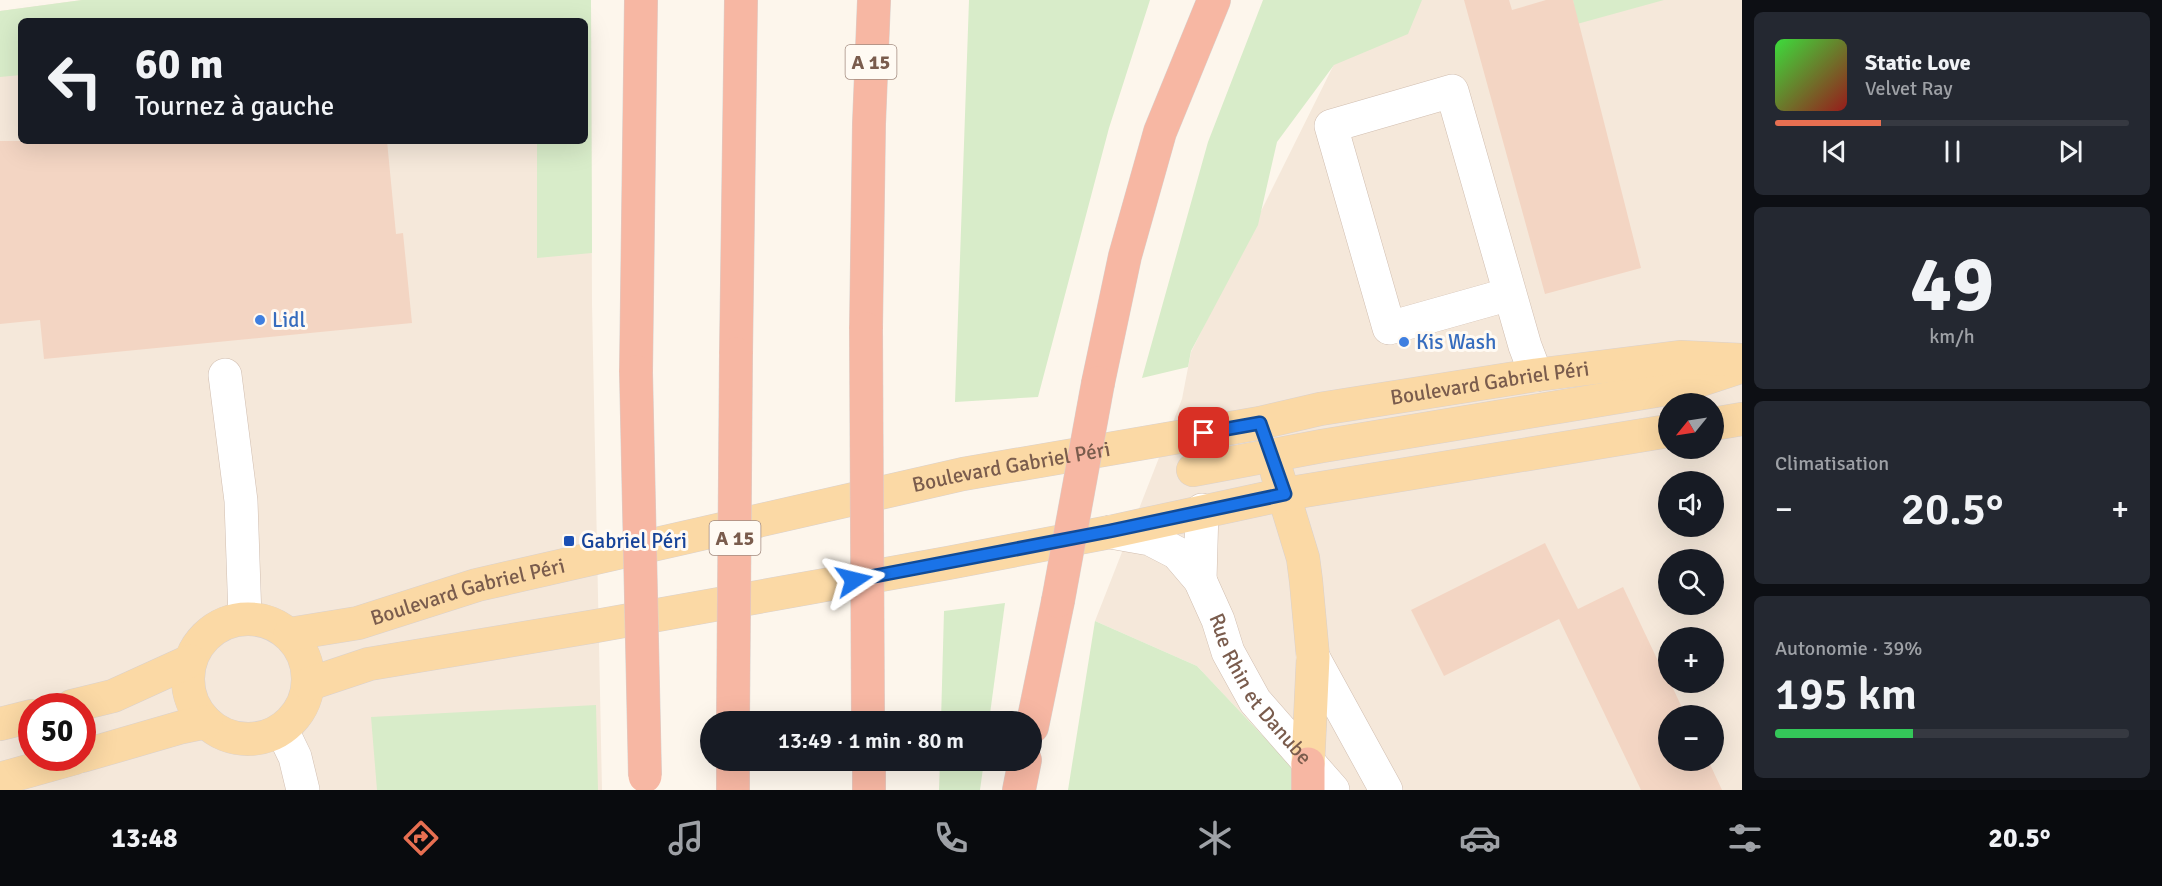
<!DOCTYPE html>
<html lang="fr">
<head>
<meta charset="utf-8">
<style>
	body { margin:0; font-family:Signika,sans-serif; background:#242831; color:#f1f3f6; height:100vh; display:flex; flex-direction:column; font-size:22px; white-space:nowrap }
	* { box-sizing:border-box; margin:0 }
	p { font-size:20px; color:#9ea1a6 }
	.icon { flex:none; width:33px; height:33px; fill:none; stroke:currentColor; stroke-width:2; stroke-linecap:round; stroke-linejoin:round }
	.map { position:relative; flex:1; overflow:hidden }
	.details { display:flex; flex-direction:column; gap:12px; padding:12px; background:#0d0f14; width:420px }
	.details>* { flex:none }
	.banner { position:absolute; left:18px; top:18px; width:570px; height:126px; border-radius:9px; box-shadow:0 6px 24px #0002; background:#171b24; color:#f1f3f6; overflow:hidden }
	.needle { width:39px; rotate:240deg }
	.fabs { position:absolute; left:1658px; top:393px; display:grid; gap:12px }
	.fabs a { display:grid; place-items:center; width:66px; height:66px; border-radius:50%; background:#171b24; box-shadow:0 6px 24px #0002; font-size:30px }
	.speed { position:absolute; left:18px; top:693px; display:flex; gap:12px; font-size:30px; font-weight:700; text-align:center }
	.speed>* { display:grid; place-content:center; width:78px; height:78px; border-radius:50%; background:#171b24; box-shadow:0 6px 24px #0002; line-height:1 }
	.speed .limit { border:9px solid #d22; background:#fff; color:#111 }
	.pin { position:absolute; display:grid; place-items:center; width:51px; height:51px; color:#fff; margin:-26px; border-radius:12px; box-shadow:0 3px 9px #0006 }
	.me { position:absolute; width:66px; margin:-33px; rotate:80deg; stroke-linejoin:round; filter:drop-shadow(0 0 4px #0008) }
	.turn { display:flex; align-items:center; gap:21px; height:126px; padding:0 18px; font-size:27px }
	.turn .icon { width:78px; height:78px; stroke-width:2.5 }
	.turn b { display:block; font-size:42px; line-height:51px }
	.big { font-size:45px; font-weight:600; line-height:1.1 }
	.details .widget { flex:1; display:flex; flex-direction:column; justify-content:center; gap:9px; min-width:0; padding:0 21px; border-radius:9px; background:#242831 }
	.details .dial { align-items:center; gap:0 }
	.dial b { font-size:78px; line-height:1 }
	.song { display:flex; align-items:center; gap:18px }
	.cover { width:72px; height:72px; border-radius:9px; background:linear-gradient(135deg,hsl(120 70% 55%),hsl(0 70% 35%)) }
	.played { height:6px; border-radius:3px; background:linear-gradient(90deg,#e76f51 30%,#363941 30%) }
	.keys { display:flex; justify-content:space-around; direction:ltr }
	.heat { display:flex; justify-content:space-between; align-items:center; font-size:33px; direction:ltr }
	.charge { height:9px; border-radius:4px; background:linear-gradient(90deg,#34c759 39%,#363941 0) }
	.trip { position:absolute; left:700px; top:711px; width:342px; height:60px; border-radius:30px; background:#171b24; box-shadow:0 6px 24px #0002; font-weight:600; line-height:60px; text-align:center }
	.tab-bar { display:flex; height:96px; justify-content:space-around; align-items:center; background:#090b0e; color:#9ea1a6 }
	.tab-bar .icon { width:42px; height:42px }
	.tab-bar .selected { color:#e76f51 }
	.tab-bar b { font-size:27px; color:#f1f3f6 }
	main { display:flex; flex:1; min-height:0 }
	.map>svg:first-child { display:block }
	.residential { fill:#f5e8da; fill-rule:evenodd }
	.green { fill:#d8ecc9 }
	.building { fill:#f3d5c3 }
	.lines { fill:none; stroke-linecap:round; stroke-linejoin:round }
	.minor-casing { stroke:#d1beb0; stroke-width:34 }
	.major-casing { stroke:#dad1cd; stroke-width:34 }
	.highway-casing { stroke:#dad1cd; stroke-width:34 }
	.minor { stroke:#fff; stroke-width:33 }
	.major { stroke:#fbd9a5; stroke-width:33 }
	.highway { stroke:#f7b7a3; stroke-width:33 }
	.highway-bridge-casing { stroke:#dad1cd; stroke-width:34; stroke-linecap:butt }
	.highway-bridge { stroke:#f7b7a3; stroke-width:33 }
	.route-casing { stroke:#114b97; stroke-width:15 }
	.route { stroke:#1a73e8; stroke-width:10 }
	.shop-dot { fill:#3f7fe0; stroke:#fffaf3; stroke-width:2 }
	.transit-dot { fill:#1a4fb4; stroke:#fffaf3; stroke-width:2 }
	.labels { text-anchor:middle; stroke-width:6; stroke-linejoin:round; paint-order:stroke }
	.shield { fill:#fffaf3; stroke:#a28b7f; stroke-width:1.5 }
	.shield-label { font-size:20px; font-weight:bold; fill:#7a5c4d }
	.shop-label { font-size:21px; fill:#366cbe; stroke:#fffaf3; text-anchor:start }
	.street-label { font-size:21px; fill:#7a5c4d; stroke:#fffaf3 }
	.transit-label { font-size:21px; fill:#164399; stroke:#fffaf3; text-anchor:start }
</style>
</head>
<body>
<main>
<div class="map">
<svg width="1742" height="790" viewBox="0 0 1742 790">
	<rect width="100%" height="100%" fill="#fdf6ec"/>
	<g class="residential">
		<path d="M82 0H591L592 304 602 790H0V11ZM21 21H585V141H21ZM32 706H82V758H32Z"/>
		<path d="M1366 0H1742V790H1314L1197 666 1095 621 1182 399 1191 352ZM1668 404H1713V448H1668ZM1668 482H1713V526H1668ZM1668 560H1713V604H1668ZM1668 638H1713V682H1668ZM1668 716H1713V760H1668Z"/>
	</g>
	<g class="green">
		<polygon points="82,0 591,0 592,253 537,258 537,141 585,141 585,21 21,21 21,75 0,77 0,11"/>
		<polygon points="969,0 1150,0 1109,128 1038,397 955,402"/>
		<polygon points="1263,0 1422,0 1408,34 1334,65 1277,142 1258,225 1191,351 1188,367 1142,378 1208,142"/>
		<polygon points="1573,0 1664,0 1577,24"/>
		<polygon points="1005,603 989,721 941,721 944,611"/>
		<polygon points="1095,621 1197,666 1314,790 1068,790"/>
		<polygon points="596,705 598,790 377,790 371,717"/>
		<polygon points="940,761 984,761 980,790 939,790"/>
	</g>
	<g class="building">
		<polygon points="1464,0 1509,0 1512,10 1546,0 1573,0 1641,268 1545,294"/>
		<polygon points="0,141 387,141 396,234 403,233 412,323 44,359 40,320 0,324"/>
		<polygon points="1545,543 1578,609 1623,587 1668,682 1670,682 1686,716 1668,716 1668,760 1708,760 1722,790 1641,790 1559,619 1444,676 1411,610"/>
	</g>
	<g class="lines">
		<defs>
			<g id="minor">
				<polyline points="1510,294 1389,328 1331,126 1452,91 1525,346 1536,375"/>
				<polyline points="225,375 241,501 245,618"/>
				<path id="s1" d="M1110 532 1150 539 1177 553 1200 580 1218 620 1228 652 1255 701 1333 790"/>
				<polyline points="1200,580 1202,510"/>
				<polyline points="1313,657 1386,790"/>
				<polyline points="282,730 295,757 303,790"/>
			</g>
			<g id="major">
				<polyline points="1713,424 1742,419"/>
				<polyline points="1193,470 1322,446 1679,387 1740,367"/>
				<polyline points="1277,473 1303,558 1306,581 1313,657 1308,764"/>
				<circle cx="248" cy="679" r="60"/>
				<path id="s2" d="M290 634 358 623 477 585 963 474 1260 423 1320 409 1536 375 1680 357 1742 360"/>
				<polyline points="309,684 369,664 596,626 948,563 1110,532 1285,494 1668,431"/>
				<polyline points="72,706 113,696 190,661"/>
				<polyline points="0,724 32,716"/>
				<polyline points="82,756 182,727 206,722"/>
				<polyline points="0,779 75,758"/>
			</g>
			<g id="highway">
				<polyline points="866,329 869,124 874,0"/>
				<polyline points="736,354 741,0"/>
				<polyline points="636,372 641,0"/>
				<polyline points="1098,383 1125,256 1160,132 1214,0"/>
				<polyline points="1032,727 1058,601"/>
				<polyline points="733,760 733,790"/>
				<polyline points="869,760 869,790"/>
				<polyline points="1019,790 1025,760"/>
				<polyline points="1308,790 1308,764"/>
			</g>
		</defs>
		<use href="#minor" class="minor-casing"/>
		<use href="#major" class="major-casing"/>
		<use href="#highway" class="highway-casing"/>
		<use href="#minor" class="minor"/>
		<use href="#major" class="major"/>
		<use href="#highway" class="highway"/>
		<defs>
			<g id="highway-bridge">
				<polyline points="866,329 868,722"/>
				<polyline points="636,372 645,776"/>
				<polyline points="1058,601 1098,383"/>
				<polyline points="733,722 736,354"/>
			</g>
		</defs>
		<use href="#highway-bridge" class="highway-bridge-casing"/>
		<use href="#highway-bridge" class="highway-bridge"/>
	</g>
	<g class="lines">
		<defs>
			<polyline id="route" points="854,580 1110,531 1285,494 1260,423 1204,433"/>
		</defs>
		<use href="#route" class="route-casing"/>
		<use href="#route" class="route"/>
	</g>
	<g class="shop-dot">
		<circle cx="260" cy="320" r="6"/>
		<circle cx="1404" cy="342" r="6"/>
	</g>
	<rect class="transit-dot" x="563" y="535" width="12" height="12" rx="3"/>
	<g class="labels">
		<g class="shield">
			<rect x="845.5" y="45" width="51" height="34" rx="4.5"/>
			<rect x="709.5" y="521" width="51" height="34" rx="4.5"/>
		</g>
		<g class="shield-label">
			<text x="871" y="69">A 15</text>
			<text x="735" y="545">A 15</text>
		</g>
		<g class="shop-label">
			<text x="272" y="327">Lidl</text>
			<text x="1416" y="349">Kis Wash</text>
		</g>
		<g class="street-label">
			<text dy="7" stroke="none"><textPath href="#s2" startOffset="1227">Boulevard Gabriel Péri</textPath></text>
			<text dy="7" stroke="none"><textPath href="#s2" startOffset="741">Boulevard Gabriel Péri</textPath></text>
			<text dy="7" stroke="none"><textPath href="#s2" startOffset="183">Boulevard Gabriel Péri</textPath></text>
			<text dy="7" stroke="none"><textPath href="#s1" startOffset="232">Rue Rhin et Danube</textPath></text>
		</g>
		<g class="transit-label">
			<text x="581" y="548">Gabriel Péri</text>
		</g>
	</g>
</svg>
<div class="fabs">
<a><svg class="needle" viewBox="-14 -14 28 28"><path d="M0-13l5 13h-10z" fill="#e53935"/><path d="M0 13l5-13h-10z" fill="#9ea1a6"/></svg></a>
<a><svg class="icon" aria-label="sound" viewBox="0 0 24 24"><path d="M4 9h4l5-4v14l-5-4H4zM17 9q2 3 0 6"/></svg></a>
<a><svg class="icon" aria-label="search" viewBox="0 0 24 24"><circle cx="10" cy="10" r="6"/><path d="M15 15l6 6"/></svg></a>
<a>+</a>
<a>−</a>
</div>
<div class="speed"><div class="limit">50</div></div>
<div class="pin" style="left:1204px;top:433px;background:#d93025"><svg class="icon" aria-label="arrive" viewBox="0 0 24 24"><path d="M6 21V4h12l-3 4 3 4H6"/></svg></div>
<svg class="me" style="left:854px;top:580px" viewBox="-20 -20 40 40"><path d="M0-17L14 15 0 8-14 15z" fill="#1a73e8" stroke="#fff" stroke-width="4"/></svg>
<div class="trip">13:49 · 1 min · 80 m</div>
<div class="banner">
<div class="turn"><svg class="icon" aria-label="left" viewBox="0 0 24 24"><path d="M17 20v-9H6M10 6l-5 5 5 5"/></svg><div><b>60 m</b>Tournez à gauche</div></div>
</div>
</div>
<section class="details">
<div class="widget">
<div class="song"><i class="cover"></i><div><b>Static Love</b><p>Velvet Ray</p></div></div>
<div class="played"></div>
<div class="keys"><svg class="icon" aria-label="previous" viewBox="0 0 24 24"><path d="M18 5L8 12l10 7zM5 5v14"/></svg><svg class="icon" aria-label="pause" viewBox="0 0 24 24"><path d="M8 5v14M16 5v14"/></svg><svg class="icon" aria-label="next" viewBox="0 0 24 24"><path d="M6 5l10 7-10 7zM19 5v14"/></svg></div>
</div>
<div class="widget dial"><b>49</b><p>km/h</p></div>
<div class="widget"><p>Climatisation</p>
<div class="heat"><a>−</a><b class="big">20.5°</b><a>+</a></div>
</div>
<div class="widget"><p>Autonomie · 39%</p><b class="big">195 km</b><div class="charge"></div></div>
</section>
</main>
<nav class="tab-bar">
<b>13:48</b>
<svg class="icon selected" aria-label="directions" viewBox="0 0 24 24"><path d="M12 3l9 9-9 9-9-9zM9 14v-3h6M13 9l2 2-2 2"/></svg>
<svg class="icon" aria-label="music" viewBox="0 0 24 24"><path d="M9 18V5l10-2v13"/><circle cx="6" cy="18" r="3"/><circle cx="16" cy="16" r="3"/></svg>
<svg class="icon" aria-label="phone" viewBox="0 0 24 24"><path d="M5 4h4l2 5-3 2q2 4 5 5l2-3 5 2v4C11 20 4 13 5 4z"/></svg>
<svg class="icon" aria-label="climate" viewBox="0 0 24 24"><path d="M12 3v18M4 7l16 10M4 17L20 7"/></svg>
<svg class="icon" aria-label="car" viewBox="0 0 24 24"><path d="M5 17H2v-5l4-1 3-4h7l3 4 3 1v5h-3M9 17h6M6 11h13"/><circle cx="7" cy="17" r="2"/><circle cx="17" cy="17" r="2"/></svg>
<svg class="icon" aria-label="filters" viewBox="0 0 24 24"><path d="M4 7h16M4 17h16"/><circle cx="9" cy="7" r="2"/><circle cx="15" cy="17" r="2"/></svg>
<b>20.5°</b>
</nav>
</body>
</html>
